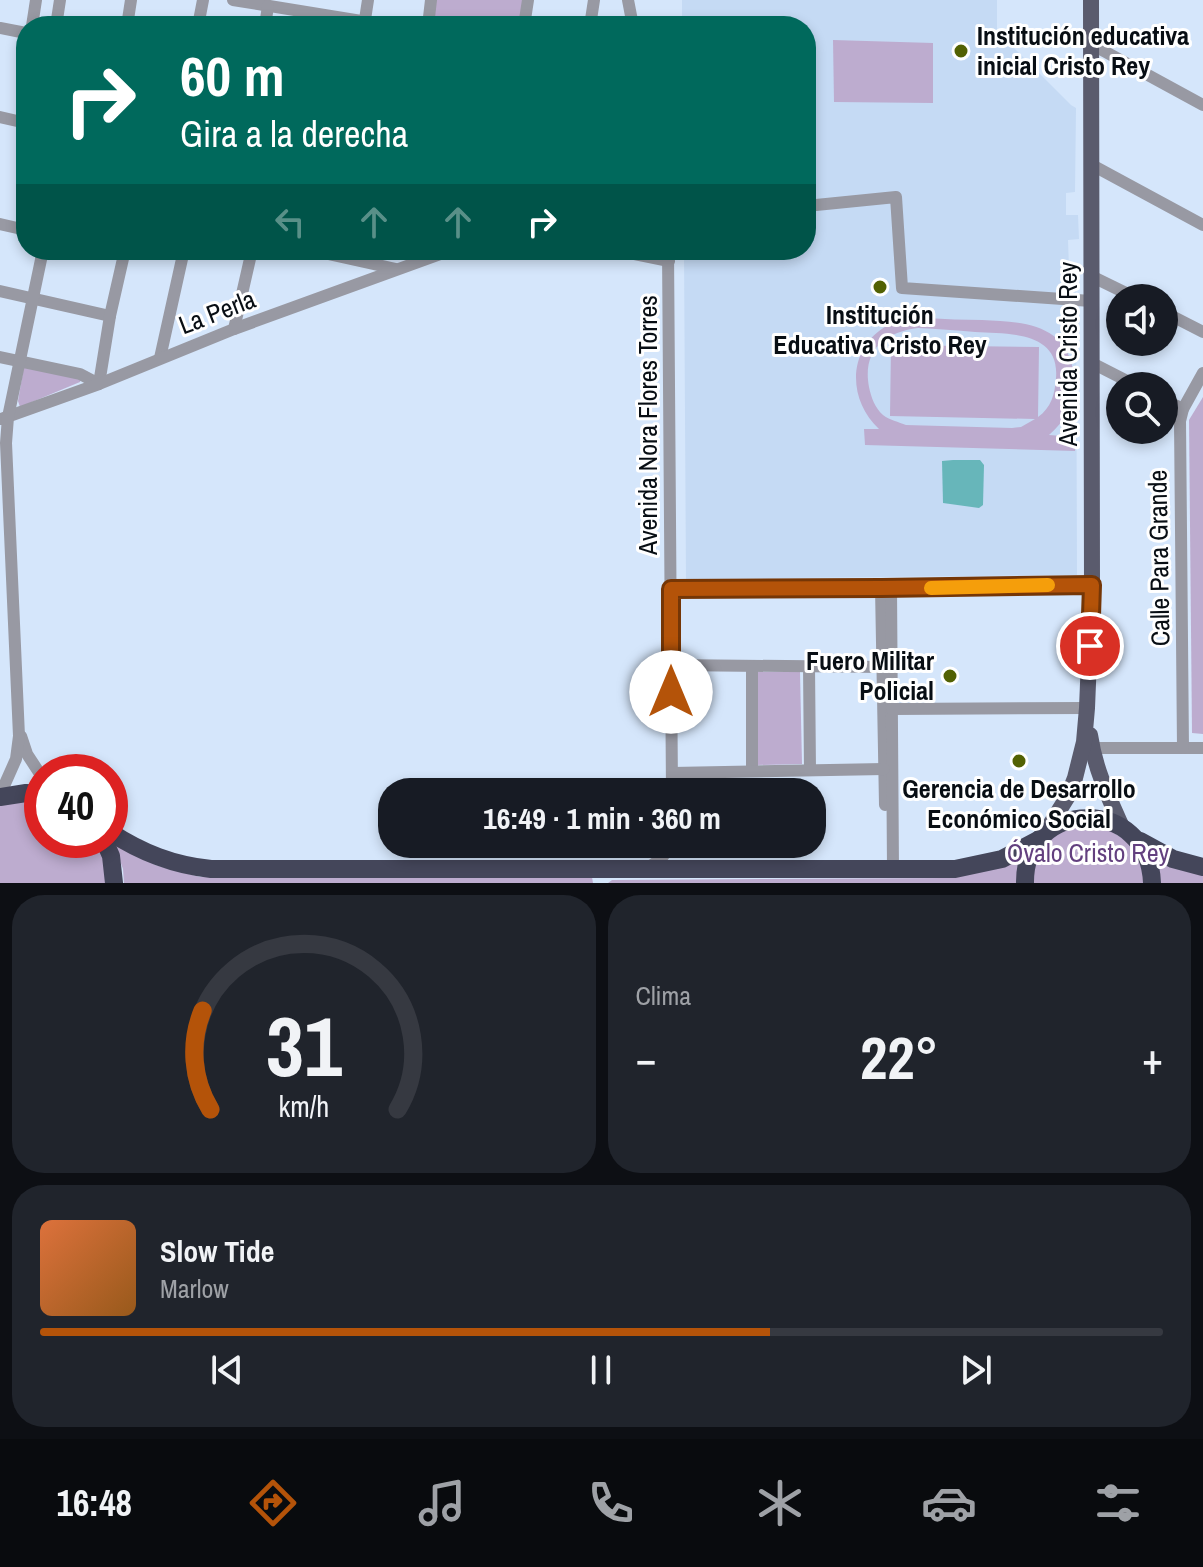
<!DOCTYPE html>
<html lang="es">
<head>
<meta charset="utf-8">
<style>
	body { margin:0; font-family:"Archivo Narrow",sans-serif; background:#20242c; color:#f1f3f6; height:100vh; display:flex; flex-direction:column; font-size:30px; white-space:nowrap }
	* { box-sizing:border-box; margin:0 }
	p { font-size:26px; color:#9ea1a6 }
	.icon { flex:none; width:44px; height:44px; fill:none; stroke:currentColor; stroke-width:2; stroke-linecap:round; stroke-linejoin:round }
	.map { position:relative; height:883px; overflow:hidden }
	.details { display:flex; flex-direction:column; gap:12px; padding:12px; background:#0d0f14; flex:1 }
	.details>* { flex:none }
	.guide { position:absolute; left:16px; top:16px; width:800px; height:244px; border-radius:32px; box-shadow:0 4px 12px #0003; background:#00695c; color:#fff; overflow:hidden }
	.controls { position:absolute; left:1106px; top:284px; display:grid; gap:16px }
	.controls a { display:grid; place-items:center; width:72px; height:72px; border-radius:50%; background:#171b24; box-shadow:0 4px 12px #0003; font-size:40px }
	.speed { position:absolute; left:24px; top:754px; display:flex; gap:16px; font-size:40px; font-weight:700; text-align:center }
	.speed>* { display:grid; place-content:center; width:104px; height:104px; border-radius:50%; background:#171b24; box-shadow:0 4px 12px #0003; line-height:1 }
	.speed .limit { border:12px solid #d22; background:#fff; color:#111 }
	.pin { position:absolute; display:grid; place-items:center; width:68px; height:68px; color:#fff; margin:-34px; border:4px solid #fff; border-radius:50%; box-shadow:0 2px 8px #0007 }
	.me { position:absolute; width:88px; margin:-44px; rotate:0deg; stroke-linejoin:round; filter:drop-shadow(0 0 6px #0008) }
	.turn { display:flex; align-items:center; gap:28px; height:168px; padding:0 32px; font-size:36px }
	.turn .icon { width:104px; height:104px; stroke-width:2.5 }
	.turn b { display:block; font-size:56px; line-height:68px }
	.lanes { display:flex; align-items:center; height:76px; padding:0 32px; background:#0003; justify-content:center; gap:40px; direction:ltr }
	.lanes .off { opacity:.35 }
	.big { font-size:60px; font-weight:700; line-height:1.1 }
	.details .tile { flex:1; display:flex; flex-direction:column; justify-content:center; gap:12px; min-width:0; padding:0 28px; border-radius:32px; background:#20242c }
	.details .dial { align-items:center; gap:0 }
	.dial svg { height:208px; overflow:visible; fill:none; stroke:#363941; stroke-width:7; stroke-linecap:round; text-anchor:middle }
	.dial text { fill:#f1f3f6; stroke:none }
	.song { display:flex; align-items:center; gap:24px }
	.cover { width:96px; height:96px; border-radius:12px; background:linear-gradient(135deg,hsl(20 70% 55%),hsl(30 70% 35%)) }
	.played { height:8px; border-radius:4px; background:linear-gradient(90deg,#b45309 65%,#363941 65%) }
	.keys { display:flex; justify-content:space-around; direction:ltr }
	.heat { display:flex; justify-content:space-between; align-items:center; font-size:44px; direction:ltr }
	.details .tiles { flex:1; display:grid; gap:12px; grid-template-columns:1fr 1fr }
	.tile:last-child { grid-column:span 2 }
	.trip { position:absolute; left:378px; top:778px; width:448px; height:80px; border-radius:32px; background:#171b24; box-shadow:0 4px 12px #0003; font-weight:700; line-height:80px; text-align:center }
	.tab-bar { display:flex; height:128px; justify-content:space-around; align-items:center; background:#090b0e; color:#9ea1a6 }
	.tab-bar .icon { width:56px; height:56px }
	.tab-bar .selected { color:#b45309 }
	.tab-bar b { font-size:36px; color:#f1f3f6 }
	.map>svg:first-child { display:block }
	.built { fill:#c5daf4 }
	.green { fill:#bdaccf; fill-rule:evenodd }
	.water { fill:#67b6ba }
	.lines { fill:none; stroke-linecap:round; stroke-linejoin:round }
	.minor { stroke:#9899a3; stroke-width:12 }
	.major { stroke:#5a5b6d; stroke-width:16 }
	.highway { stroke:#44465a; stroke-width:18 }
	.route-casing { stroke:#753606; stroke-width:20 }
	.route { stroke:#b45309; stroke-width:14 }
	.slow { stroke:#f59e0b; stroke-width:14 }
	.poi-dot { fill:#526103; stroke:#fff; stroke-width:3 }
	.labels { text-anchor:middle; stroke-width:6; stroke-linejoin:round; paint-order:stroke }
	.poi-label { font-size:26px; font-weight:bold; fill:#080e14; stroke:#fff }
	.street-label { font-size:26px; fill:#080e14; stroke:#fff }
	.park-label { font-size:26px; fill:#63407f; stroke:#fff }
</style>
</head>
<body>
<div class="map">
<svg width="1203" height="883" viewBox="0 0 1203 883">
	<rect width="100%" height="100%" fill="#d5e6fb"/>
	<polygon class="built" points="682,0 997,0 997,31 1071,105 1076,108 1075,192 1066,193 1066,215 1078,215 1079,239 1068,240 1069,268 1076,269 1077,575 686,579 684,250 806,250 806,26 682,26"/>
	<g class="green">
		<polygon points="436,0 523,0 519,26 460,26 433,22"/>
		<polygon points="833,40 933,43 933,103 834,102"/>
		<path d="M926 318C945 319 964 320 982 320 1023 322 1067 323 1074 375 1078 400 1067 419 1049 435L1076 437 1075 451 865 445 864 429H879C847 399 847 348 888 325 900 319 913 319 926 318ZM918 328C937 329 956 330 975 332 1008 334 1060 331 1056 378 1055 394 1051 408 1038 417L1039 347 891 345 890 416 1035 419 1021 427 1012 428 906 425C899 422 889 420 883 415 875 408 871 397 869 387 862 350 885 332 918 328Z"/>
		<polygon points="24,366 81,379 80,382 20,407 18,401"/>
		<polygon points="1203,397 1203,734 1192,733 1189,420"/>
		<polygon points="757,672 800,672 802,764 757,765"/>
		<polygon points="20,800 42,802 42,840 95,840 103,856 107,883 0,883 0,805"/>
		<polygon points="1099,823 1137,848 1147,883 1029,883 1030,870 1055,832"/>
		<polygon points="112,839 155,865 200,877 592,877 593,883 124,883 123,869"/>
		<polygon points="1023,854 1019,883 608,883 612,880 944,878"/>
		<polygon points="1155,857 1203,873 1203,883 1160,883"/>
	</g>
	<polygon class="water" points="953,460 980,460 984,465 983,505 979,508 943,503 942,461"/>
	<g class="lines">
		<g class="minor">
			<polyline points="233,0 392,26"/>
			<polyline points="628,0 633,26"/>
			<polyline points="32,26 36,0"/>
			<polyline points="56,26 60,0"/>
			<polyline points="127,26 131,0"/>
			<polyline points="198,26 203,0"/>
			<polyline points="265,26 268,6"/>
			<polyline points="364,26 368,0"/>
			<polyline points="428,26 431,0"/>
			<polyline points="524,26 528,0"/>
			<polyline points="590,26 594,0"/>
			<polyline points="0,28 26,33"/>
			<polyline points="1091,44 1203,105"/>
			<polyline points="0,117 26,123"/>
			<polyline points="1092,165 1203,225"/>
			<polyline points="806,206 896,197 902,288 1091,301"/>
			<polyline points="0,224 26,230"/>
			<polyline points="310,250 396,269"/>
			<polyline points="615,250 669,261"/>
			<polyline points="668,250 672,792"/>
			<polyline points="1091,276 1136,298"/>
			<polyline points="0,291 110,316"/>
			<polyline points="1164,312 1203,332"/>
			<polyline points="234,329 252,250"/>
			<polyline points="0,357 80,374 99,384 110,316 125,250"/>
			<polyline points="160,358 184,250"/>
			<polyline points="1092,363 1137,386"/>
			<polyline points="1164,400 1183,409"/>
			<polyline points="1,419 99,384 234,329 451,250"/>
			<polyline points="881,588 885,805"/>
			<polyline points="891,588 893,869"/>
			<polyline points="671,589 881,588 1092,585"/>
			<polyline points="671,665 883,667"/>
			<polyline points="809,666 810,770"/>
			<polyline points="892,709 1087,708"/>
			<polyline points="21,736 27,754 42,777"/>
			<polyline points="1092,748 1203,748"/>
			<polyline points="1183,748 1180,421 1183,409 1203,373"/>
			<polyline points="752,771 752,666"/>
			<polyline points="672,773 884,769"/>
			<polyline points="0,795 16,759 19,736 6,443 8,417 43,250"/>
			<polyline points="646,869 661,859 672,844"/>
		</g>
		<g class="major">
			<path d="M1090 735C1095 769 1108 796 1122 827"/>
			<polyline points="1045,833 1068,796 1075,778 1084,742 1087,708 1092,585 1091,0"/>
		</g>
		<g class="highway">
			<polyline points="0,797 26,793 42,794"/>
			<path d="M110 832C142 853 173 865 211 869H955L1002 859 1040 839"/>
			<polyline points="104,840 111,856 114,883"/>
			<polyline points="1140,841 1173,859 1203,867"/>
			<path d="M1025 883C1024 797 1149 796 1152 883"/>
		</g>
	</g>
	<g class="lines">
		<defs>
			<polyline id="route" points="671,692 671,589 881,588 1092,585 1090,646"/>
		</defs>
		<use href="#route" class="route-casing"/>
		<use href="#route" class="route"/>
		<polyline class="slow" points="931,588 1048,585"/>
	</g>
	<g class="poi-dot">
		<circle cx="961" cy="51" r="8"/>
		<circle cx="880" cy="287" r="8"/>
		<circle cx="950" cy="676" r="8"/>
		<circle cx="1019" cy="761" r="8"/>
	</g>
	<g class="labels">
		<g class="poi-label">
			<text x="977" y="45" text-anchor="start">Institución educativa<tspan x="977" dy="30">inicial Cristo Rey</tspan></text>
			<text x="880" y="324">Institución<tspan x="880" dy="30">Educativa Cristo Rey</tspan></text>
			<text x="934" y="670" text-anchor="end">Fuero Militar<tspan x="934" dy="30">Policial</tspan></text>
			<text x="1019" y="798">Gerencia de Desarrollo<tspan x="1019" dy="30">Económico Social</tspan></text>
		</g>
		<g class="street-label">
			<text transform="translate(217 312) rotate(-21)" y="9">La Perla</text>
			<text transform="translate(1068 354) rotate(-90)" y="9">Avenida Cristo Rey</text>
			<text transform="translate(648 425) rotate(-90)" y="9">Avenida Nora Flores Torres</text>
			<text transform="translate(1159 558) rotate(-91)" y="9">Calle Para Grande</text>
		</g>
		<g class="park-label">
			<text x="1088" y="862">Óvalo Cristo Rey</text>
		</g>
	</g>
</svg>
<div class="controls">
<a><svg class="icon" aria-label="sound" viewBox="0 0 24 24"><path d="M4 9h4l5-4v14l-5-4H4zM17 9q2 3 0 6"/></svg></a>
<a><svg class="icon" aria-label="search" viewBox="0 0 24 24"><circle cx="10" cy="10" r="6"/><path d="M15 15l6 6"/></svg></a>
</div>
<div class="speed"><div class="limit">40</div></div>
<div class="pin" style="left:1090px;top:646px;background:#d93025"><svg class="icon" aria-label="arrive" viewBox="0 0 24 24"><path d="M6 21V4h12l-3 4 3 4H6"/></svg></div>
<svg class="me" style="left:671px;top:692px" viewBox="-20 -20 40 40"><circle r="19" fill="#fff"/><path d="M0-13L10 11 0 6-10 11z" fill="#b45309"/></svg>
<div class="trip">16:49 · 1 min · 360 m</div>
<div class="guide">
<div class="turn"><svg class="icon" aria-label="right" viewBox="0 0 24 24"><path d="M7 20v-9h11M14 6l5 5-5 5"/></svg><div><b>60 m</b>Gira a la derecha</div></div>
<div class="lanes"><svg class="icon off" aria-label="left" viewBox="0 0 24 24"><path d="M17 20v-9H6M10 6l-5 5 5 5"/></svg><svg class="icon off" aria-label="ahead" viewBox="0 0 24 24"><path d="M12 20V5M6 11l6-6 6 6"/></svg><svg class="icon off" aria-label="ahead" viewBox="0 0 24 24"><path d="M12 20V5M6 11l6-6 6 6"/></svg><svg class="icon" aria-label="right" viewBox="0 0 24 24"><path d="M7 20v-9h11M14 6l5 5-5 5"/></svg></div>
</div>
</div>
<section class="details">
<div class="tiles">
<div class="tile dial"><svg viewBox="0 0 100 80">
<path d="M14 69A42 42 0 1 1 86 69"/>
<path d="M14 69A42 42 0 0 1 11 31" stroke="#b45309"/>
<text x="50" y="56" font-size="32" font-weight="700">31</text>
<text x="50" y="72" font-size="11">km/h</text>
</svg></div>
<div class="tile"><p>Clima</p>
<div class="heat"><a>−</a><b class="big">22°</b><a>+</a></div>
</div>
<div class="tile">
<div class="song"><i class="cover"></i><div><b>Slow Tide</b><p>Marlow</p></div></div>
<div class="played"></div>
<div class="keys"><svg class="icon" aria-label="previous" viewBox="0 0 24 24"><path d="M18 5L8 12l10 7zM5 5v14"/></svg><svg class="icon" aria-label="pause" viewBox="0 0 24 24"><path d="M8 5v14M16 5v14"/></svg><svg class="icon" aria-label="next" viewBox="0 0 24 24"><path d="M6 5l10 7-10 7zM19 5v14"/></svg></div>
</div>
</div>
</section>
<nav class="tab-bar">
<b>16:48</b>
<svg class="icon selected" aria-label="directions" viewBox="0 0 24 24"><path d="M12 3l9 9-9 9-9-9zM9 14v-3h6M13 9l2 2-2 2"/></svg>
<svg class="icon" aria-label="music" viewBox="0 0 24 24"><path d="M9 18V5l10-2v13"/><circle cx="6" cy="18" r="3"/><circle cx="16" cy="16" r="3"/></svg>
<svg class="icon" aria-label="phone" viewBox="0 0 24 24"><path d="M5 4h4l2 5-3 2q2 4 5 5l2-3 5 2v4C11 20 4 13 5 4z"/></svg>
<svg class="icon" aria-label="climate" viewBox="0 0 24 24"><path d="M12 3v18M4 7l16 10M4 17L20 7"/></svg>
<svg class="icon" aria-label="car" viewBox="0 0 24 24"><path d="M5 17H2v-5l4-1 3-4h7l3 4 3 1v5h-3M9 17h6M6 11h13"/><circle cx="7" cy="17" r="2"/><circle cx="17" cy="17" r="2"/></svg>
<svg class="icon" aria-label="filters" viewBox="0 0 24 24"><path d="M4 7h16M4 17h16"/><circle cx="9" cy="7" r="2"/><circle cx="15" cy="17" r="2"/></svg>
</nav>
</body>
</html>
